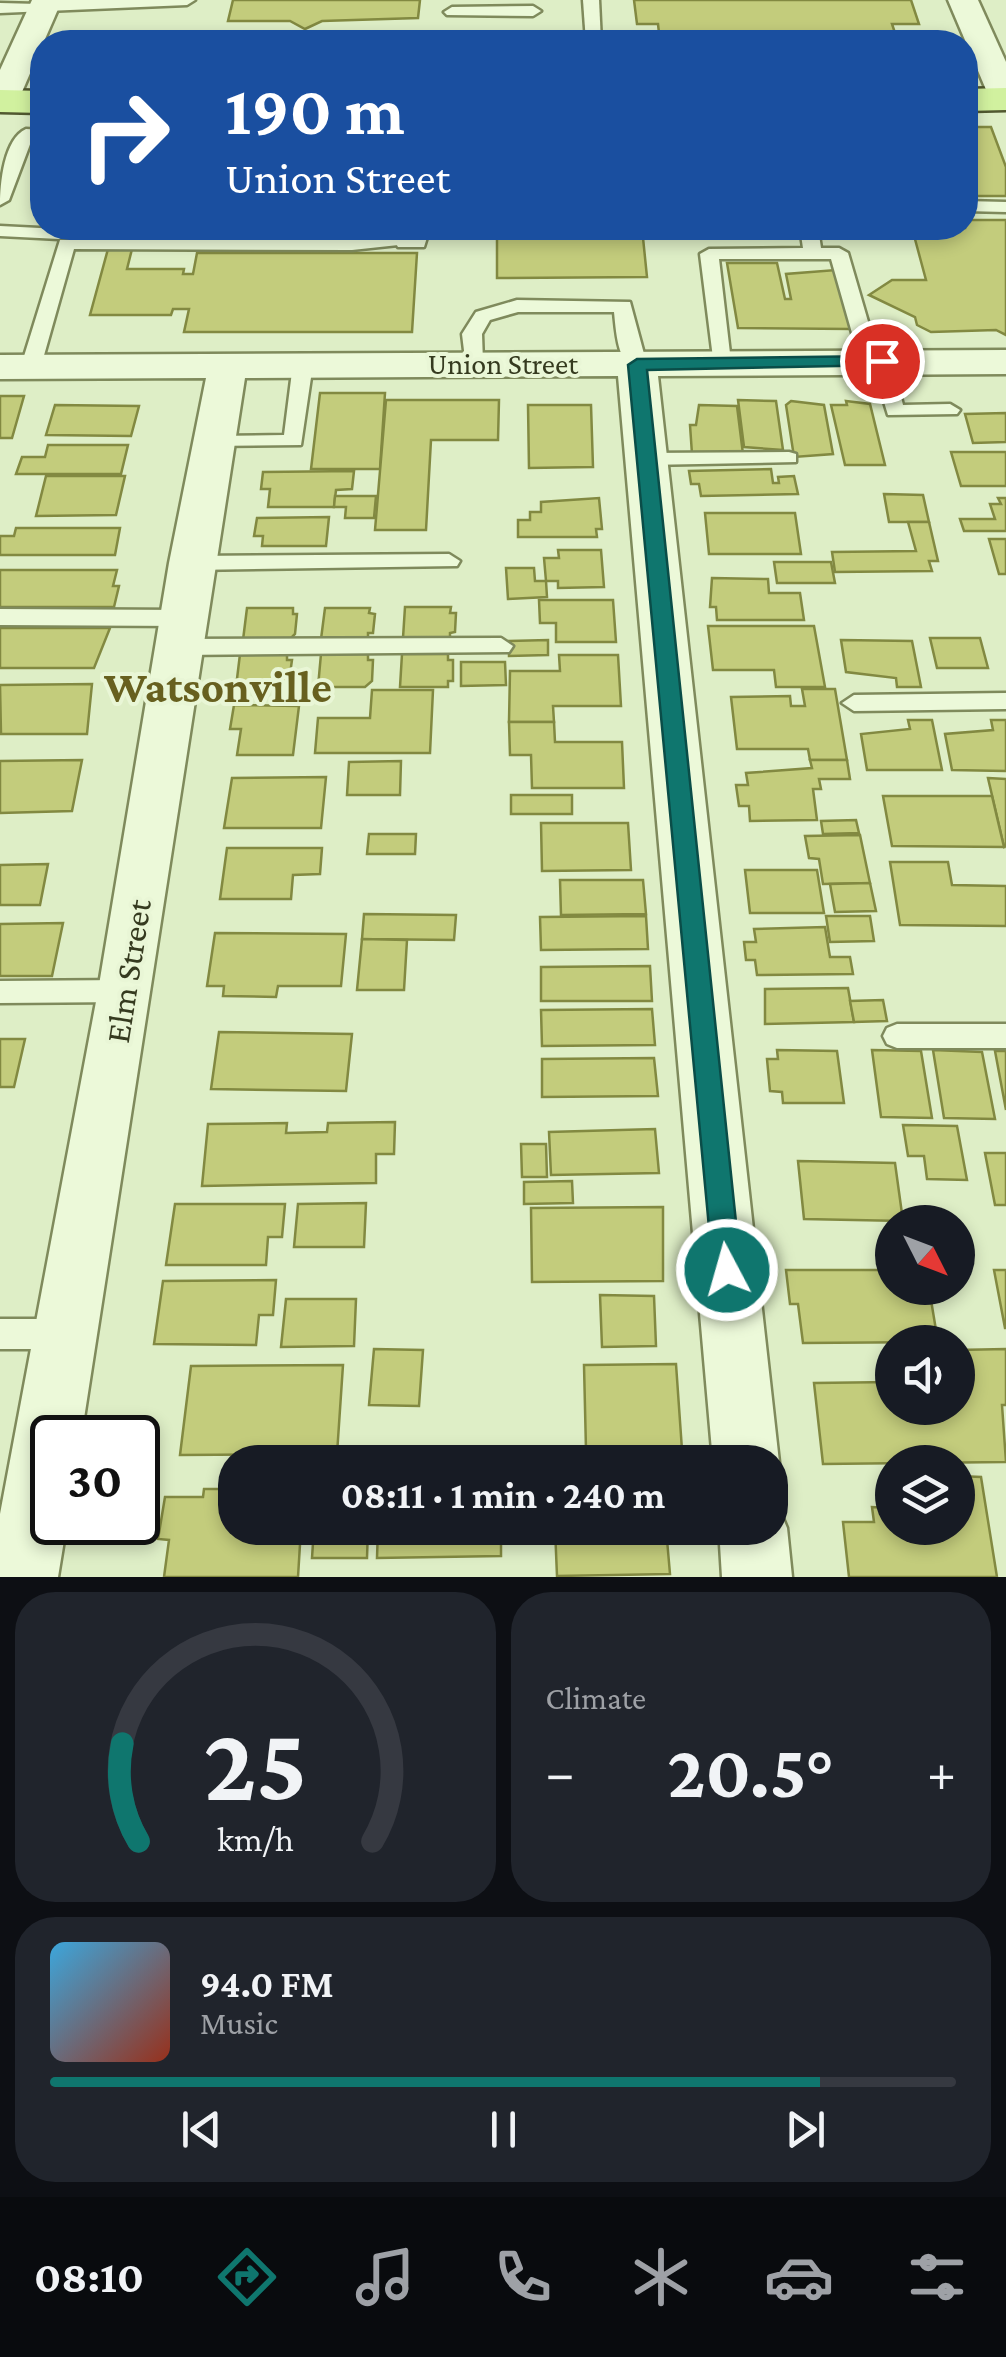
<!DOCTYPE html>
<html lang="en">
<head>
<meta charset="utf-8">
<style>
	body { margin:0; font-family:"Crimson Pro",serif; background:#20242c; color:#f1f3f6; height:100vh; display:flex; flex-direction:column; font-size:38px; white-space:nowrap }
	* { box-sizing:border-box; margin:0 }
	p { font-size:32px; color:#9ea1a6 }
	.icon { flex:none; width:55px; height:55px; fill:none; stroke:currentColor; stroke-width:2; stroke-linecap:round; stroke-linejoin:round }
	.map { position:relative; height:1577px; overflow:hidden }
	.side { display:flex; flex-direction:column; gap:15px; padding:15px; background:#0d0f14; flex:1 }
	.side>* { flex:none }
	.top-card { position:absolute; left:30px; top:30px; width:948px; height:210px; border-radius:40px; box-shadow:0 5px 15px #0003; background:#1a4fa0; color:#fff; overflow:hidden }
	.needle { width:65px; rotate:132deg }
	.tools { position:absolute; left:875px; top:1205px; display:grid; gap:20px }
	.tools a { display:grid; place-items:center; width:100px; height:100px; border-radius:50%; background:#171b24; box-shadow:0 5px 15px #0003; font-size:50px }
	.speed { position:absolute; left:30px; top:1415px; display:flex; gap:20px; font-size:50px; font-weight:700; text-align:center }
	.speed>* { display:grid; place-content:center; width:130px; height:130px; border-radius:50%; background:#171b24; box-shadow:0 5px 15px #0003; line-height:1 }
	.speed .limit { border:5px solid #111; border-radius:15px; background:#fff; color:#111 }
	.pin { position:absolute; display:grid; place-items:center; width:85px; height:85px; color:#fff; margin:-42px; border:5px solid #fff; border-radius:50%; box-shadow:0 2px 10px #0007 }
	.me { position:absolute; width:110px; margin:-55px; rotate:354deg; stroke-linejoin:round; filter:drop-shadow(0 0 8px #0008) }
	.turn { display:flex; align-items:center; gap:35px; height:210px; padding:0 30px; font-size:45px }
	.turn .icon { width:130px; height:130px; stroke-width:2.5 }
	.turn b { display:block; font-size:70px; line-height:85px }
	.big { font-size:75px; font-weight:700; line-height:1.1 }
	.side .tile { flex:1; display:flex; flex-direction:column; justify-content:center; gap:15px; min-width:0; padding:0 35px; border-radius:40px; background:#20242c }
	.side .dial { align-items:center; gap:0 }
	.dial svg { height:260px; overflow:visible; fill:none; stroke:#363941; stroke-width:7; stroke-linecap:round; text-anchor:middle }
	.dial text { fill:#f1f3f6; stroke:none }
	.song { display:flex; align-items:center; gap:30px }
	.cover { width:120px; height:120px; border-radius:15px; background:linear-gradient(135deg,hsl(200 70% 55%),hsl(10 70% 35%)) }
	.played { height:10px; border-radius:5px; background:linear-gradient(90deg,#0f766e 85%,#363941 85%) }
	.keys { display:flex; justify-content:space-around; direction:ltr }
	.heat { display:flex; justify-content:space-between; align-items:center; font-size:55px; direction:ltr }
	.side .tiles { flex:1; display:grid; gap:15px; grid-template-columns:1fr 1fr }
	.tile:last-child { grid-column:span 2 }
	.trip { position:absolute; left:218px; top:1445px; width:570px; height:100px; border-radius:40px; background:#171b24; box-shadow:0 5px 15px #0003; font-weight:700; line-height:100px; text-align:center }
	.menu { display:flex; height:160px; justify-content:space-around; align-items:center; background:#090b0e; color:#9ea1a6 }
	.menu .icon { width:70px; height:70px }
	.menu .selected { color:#0f766e }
	.menu b { font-size:45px; color:#f1f3f6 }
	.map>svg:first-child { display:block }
	.building { fill:#c3cc7c; stroke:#828941; stroke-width:2.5 }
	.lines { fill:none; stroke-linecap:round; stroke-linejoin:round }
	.service-casing { stroke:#7f8a5c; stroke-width:5 }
	.minor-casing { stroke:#7f8a5c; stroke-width:5 }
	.primary-casing { stroke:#515830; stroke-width:5 }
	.service { fill:#ecf9d9; fill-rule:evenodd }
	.minor { fill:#ecf9d9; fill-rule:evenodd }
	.primary { fill:#d1f19f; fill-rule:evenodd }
	.route { fill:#0f766e; stroke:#0a4d48; stroke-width:2.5 }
	.labels { text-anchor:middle; stroke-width:8; stroke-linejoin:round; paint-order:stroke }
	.far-street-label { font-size:30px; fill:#353a1f; stroke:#e9f6d6 }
	.street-label { font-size:35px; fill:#353a1f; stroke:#e9f6d6 }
	.district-label { font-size:45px; font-weight:bold; fill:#67601f; stroke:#e9f6d6 }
</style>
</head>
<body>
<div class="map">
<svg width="1006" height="1577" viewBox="0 0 1006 1577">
	<rect width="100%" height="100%" fill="#deeec6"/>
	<g class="building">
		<polygon points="233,0 420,0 418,18 322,21 305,29 290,21 228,21"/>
		<polygon points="634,0 911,0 919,24 892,24 898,42 660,42 658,24 637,24"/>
		<polygon points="965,127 991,127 1006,167 1006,196 965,196"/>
		<polygon points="965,220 1006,220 1006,335 996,330 931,332 917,325 915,317 869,295 892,280 926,280 912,228 965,228"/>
		<polygon points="497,228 642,228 647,277 497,278"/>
		<polygon points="665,228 760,228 761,233 666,233"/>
		<polygon points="108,249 132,249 127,269 184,269 183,274 193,274 197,253 417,253 412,332 184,332 189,309 173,309 171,315 90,315"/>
		<polygon points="727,263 777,263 785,299 791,299 786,274 836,270 850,329 738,328"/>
		<polygon points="320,393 385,393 380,469 311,469"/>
		<polygon points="0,396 24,396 12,438 0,438"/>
		<polygon points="386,400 499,400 498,440 431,440 426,530 375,530"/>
		<polygon points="738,400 776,401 783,450 744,447"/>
		<polygon points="791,401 824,405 833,454 794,457 786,405"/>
		<polygon points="846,401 870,404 885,465 845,465 831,405 847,405"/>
		<polygon points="55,405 139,406 131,436 46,435"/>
		<polygon points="528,405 591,405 593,467 529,468"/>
		<polygon points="699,405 737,406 743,454 692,454 690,425 696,425"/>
		<polygon points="1006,413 1006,442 973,443 965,414"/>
		<polygon points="48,445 128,445 121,474 16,474 22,457 45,457"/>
		<polygon points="951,452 1006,452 1006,486 961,486"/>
		<polygon points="771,469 773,483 779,483 778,477 794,476 798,494 701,496 699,484 691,484 689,471"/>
		<polygon points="354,471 352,489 336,490 334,507 268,507 270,489 261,489 263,472"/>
		<polygon points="46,476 125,476 116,515 36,516"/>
		<polygon points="884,494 923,495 929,522 889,522"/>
		<polygon points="335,496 376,496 374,518 345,518 346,507 334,507"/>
		<polygon points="599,498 602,529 596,529 597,537 518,537 518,520 530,520 530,512 541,512 541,502"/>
		<polygon points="998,498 1006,498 1006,531 964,531 960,519 995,519 990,504 1001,504"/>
		<polygon points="705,513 795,513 801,554 709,554"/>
		<polygon points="329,517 326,546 262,546 263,536 254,536 257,518"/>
		<polygon points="908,522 929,522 938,561 929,561 932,571 835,572 832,552 916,551"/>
		<polygon points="16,528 120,528 115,555 0,555 0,536 14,536"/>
		<polygon points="989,539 1006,539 1006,574 999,574"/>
		<polygon points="558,550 601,550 604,587 558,588 558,581 546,581 544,558 559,558"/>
		<polygon points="774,562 831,562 835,583 777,583"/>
		<polygon points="506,568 534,568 535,581 546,581 547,597 508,599"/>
		<polygon points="0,570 117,570 113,586 119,586 114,607 0,607"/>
		<polygon points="712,578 768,579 769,593 800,593 804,620 717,620 716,607 710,607"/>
		<polygon points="539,600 613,600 616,642 556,642 556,623 540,623"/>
		<polygon points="405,607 451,607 450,613 456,613 455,632 450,633 450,638 403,638"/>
		<polygon points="247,608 293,608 293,614 297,614 295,634 290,639 243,640"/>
		<polygon points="325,608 370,608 369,613 375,614 373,633 368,633 368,639 321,639"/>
		<polygon points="708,626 814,626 825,687 776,687 774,670 713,670"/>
		<polygon points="0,628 110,628 94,668 0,668"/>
		<polygon points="930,638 980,638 988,668 937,668"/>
		<polygon points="548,640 548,655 509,656 509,641"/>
		<polygon points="841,640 912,641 921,687 897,687 896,678 846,672"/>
		<polygon points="240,654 287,654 287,660 292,660 289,681 283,687 236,687"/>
		<polygon points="321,654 368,654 368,660 373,660 372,681 365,687 318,687"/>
		<polygon points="402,654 448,654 448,660 453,660 453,681 448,681 448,687 400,687"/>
		<polygon points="559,655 618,655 621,706 553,706 554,722 509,722 510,671 560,671"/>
		<polygon points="461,662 505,662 506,685 461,686"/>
		<polygon points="92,684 87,734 1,734 0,685"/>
		<polygon points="802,689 835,689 847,760 810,760 808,749 737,749 731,697 790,696 791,706 805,706"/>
		<polygon points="372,690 433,690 430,753 315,753 318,718 370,718"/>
		<polygon points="234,705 299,706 293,755 237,755 241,729 230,729"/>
		<polygon points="908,720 932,720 942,770 867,770 861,734 910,729"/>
		<polygon points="991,720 1006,720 1006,771 952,770 945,734 993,730"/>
		<polygon points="509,722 554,722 555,742 622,742 624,788 532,788 531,755 510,755"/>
		<polygon points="82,760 72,811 0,813 0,761"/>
		<polygon points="810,760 847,760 850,779 819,779 821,789 813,789 817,820 750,821 749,806 739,806 736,785 748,785 746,773 812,768"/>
		<polygon points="401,761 400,795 347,795 349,762"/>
		<polygon points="326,777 321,828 224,828 232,778"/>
		<polygon points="988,778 1006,779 1006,846 1004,847"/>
		<rect x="511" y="795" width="61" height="19"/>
		<polygon points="883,796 992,796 1004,847 892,846"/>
		<polygon points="856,820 859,833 823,834 821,821"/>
		<polygon points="541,823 628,823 631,870 542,871"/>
		<polygon points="369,834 416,834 415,854 367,854"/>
		<polygon points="860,835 870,883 823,884 819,859 809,858 805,836"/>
		<polygon points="227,848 322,848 320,874 293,875 291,899 220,899"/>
		<polygon points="890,862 948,862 952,885 1006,886 1006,926 900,925"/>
		<polygon points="48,864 40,905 0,905 0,865"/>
		<polygon points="745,870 817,870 824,913 750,913"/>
		<polygon points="560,880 643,880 646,914 561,915"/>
		<polygon points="870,883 876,911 835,912 830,884"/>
		<polygon points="364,914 456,915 454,940 362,939"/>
		<polygon points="646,916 648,949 541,950 540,917"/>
		<polygon points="826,916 870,916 874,941 830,942"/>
		<polygon points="63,923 52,976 0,976 0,924"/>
		<polygon points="825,927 830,957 850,957 853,974 757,975 755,960 746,960 744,942 756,942 754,929"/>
		<polygon points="215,933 346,934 341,986 278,986 276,997 223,996 224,986 207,986"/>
		<polygon points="362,939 407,940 404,990 357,990"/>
		<polygon points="650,966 652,1001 541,1001 541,967"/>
		<polygon points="848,988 854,1022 765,1024 765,989"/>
		<polygon points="883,1000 887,1021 854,1022 850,1001"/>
		<polygon points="652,1009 655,1045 542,1046 541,1010"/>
		<polygon points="219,1032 352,1034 346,1091 211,1089"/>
		<polygon points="0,1039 25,1039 14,1087 0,1087"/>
		<polygon points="777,1050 837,1051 844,1103 783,1103 782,1092 770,1091 767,1059 778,1059"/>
		<polygon points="872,1050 921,1051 932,1118 881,1117"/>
		<polygon points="933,1050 982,1052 995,1119 944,1118"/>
		<polygon points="995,1051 1006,1051 1006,1110"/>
		<polygon points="654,1058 658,1096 542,1097 542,1059"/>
		<polygon points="395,1122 394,1154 376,1154 376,1183 202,1186 208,1124 287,1123 286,1133 327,1132 328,1123"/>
		<polygon points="903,1125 957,1126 967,1180 927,1179 924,1156 908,1156"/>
		<polygon points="655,1129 659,1173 551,1175 549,1132"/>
		<polygon points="521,1144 546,1144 547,1177 522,1177"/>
		<polygon points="985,1153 1006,1153 1006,1205 995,1205"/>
		<polygon points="798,1161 895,1163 903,1221 804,1219"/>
		<polygon points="572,1181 573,1203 524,1204 524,1182"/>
		<polygon points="366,1203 364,1247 294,1247 298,1204"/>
		<polygon points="175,1204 285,1204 282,1237 268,1237 266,1265 166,1265"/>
		<polygon points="663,1207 663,1281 532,1282 531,1208"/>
		<polygon points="786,1270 892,1270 892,1288 929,1288 938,1342 803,1343 798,1304 790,1304"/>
		<polygon points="994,1270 1006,1270 1006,1328 1005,1328"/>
		<polygon points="276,1280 273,1315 259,1315 256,1345 154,1344 163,1281"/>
		<polygon points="600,1295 654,1296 656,1346 602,1347"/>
		<polygon points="286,1299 356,1299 354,1346 281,1347"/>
		<polygon points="374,1349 423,1350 419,1406 369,1405"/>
		<polygon points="1006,1349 1006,1405 1002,1405 1006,1462 823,1464 814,1383 892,1382 892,1408 958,1408 958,1350"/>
		<polygon points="676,1364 682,1450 586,1450 584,1365"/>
		<polygon points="343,1365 337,1454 180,1455 191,1366"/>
		<polygon points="517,1452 575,1452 576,1462 517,1462"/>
		<polygon points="958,1476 981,1477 997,1577 849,1577 843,1522 874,1522 872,1507 892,1508 892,1528 958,1528"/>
		<polygon points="204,1489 235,1489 235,1528 301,1528 298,1577 164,1577 169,1540 158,1539 165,1497 203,1497"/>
		<polygon points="314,1528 368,1528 367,1558 312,1558"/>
		<polygon points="378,1528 501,1528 501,1556 377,1558"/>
		<polygon points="523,1528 548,1528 548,1538 524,1538"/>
		<polygon points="555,1528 666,1528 670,1574 557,1576"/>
	</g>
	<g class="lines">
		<defs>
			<g id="service">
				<polygon points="40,0 195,0 187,5 0,13 0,3 38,4"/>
				<polygon points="583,0 599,0 601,42 586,42"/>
				<polygon points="452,7 533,6 541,11 533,16 447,15 444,12"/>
				<polygon points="506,37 514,42 488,42 490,39"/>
				<path d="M26 129 42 130V140L32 139 9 200 0 205C0 183 4 139 26 129Z"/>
				<polygon points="965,201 1006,202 1006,212 965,211"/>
				<polygon points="0,226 59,229 68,234 59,239 0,236"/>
				<polygon points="800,228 818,228 821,248 839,248 848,253 878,356 892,361 903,405 950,404 960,410 957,414 888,415 873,366 860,361 831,259 719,259 731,362 728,366 714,366 700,254 709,249 803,248"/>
				<polygon points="411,234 417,235 417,243 352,250 74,249 41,366 31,372 21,366 60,240 352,240"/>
				<path d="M517 300 630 302 647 365 637 371C617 364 616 330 614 312H518L490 320 482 334 483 363 473 369 466 367 462 334 476 312Z"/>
				<polygon points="303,358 313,364 301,445 206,446 203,442 213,436 284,435 293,364"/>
				<polygon points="789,452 796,454 796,462 647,465 637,459 647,453"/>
				<polygon points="449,554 460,561 457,566 191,570 180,563 191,556"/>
				<polygon points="0,609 183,610 194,618 183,626 0,625"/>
				<polygon points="501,638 513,646 509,652 179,655 167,647 179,639"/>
				<polygon points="1006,693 1006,709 854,711 842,703 854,695"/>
				<polygon points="126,980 136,983 140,991 136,999 126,1002 0,1003 0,981"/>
				<polygon points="897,1024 1006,1024 1006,1048 897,1048 887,1044 883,1036 887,1028"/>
				<polygon points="0,1319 65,1319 76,1324 81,1334 76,1344 65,1349 0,1349"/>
			</g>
			<g id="minor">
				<polygon points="32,0 62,0 18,101 14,108 0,110 0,70"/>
				<polygon points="948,0 978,0 1006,62 1006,109 990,99"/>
				<polygon points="394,228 430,228 424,247 398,247 393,239"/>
				<polygon points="1006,350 1006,374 658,376 779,1462 770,1484 770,1462 713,1462 618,376 245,378 81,1438 52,1438 52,1522 67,1522 58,1577 0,1577 0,1514 98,991 169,563 206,378 0,379 0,355"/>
				<polygon points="770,1501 777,1504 787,1528 792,1577 722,1577 719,1528 770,1528"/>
			</g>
			<g id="primary">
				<polygon points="1006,88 1006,110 965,111 965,89"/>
				<polygon points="0,90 42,91 42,113 0,112"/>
			</g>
		</defs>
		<use href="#service" class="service-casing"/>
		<use href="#minor" class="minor-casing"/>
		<use href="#primary" class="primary-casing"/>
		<use href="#service" class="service"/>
		<use href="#minor" class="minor"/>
		<use href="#primary" class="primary"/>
	</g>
	<polygon class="route" points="882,356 891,361 889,365 647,370 741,1270 737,1279 727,1282 717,1279 713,1270 628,365 637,359"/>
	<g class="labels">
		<g class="far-street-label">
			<text x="503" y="374">Union Street</text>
		</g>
		<g class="street-label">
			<text transform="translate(128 971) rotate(-81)" y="12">Elm Street</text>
		</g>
		<g class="district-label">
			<text x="218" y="702">Watsonville</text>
		</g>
	</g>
</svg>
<div class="tools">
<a><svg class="needle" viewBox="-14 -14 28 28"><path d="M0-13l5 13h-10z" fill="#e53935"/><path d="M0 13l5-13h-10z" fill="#9ea1a6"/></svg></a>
<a><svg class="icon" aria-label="sound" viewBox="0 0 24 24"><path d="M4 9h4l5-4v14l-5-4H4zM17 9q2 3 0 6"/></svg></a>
<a><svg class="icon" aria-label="layers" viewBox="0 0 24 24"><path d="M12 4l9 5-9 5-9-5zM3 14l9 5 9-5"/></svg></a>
</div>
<div class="speed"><div class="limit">30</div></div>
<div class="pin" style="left:882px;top:361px;background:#d93025"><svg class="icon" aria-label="arrive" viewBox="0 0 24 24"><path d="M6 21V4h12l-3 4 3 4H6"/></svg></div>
<svg class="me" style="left:727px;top:1270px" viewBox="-20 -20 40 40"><circle r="17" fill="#0f766e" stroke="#fff" stroke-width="3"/><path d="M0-11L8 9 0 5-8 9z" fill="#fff"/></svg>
<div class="trip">08:11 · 1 min · 240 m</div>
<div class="top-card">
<div class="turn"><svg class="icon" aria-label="right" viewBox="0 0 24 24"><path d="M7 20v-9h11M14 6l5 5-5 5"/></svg><div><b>190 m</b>Union Street</div></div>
</div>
</div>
<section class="side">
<div class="tiles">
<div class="tile dial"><svg viewBox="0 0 100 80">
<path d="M14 69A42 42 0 1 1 86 69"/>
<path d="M14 69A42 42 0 0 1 9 39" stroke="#0f766e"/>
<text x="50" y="56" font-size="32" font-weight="700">25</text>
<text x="50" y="72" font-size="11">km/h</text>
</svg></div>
<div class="tile"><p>Climate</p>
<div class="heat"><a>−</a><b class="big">20.5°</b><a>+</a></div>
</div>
<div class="tile">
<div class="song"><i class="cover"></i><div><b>94.0 FM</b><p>Music</p></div></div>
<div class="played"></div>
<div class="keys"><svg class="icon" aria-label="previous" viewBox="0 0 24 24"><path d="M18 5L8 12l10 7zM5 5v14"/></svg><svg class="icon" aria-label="pause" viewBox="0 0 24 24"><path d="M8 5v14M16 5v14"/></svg><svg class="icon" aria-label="next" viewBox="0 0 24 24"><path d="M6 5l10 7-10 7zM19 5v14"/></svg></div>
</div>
</div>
</section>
<nav class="menu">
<b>08:10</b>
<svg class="icon selected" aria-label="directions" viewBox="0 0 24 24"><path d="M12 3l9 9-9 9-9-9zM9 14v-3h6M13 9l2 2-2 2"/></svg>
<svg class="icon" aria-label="music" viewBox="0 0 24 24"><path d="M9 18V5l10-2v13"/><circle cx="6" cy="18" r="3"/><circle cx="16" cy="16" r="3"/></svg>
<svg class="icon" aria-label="phone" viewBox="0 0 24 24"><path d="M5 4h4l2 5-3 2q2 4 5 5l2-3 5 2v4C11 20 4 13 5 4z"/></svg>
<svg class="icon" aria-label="climate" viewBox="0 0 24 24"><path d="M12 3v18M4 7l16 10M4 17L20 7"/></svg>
<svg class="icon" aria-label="car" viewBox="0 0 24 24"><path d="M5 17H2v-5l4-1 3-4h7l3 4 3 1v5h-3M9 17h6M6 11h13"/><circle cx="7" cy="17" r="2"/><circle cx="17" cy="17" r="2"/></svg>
<svg class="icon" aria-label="filters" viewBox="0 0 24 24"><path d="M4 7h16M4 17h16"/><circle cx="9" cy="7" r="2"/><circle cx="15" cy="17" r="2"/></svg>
</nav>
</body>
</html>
